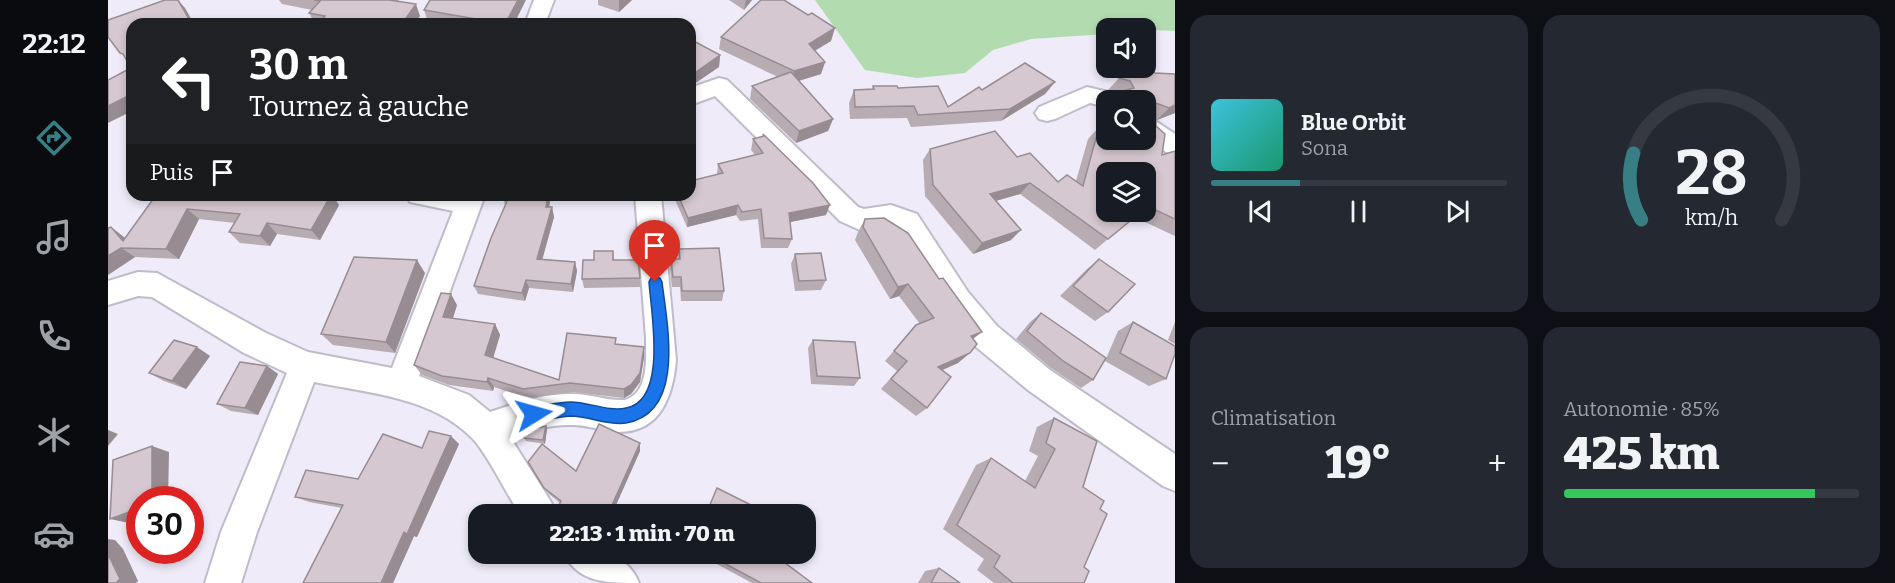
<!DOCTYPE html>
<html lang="fr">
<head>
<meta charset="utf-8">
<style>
	body { margin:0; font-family:Bitter,serif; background:#242831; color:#f1f3f6; height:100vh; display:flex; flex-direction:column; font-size:22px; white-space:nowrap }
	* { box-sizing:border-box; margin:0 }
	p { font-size:20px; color:#9ea1a6 }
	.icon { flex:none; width:33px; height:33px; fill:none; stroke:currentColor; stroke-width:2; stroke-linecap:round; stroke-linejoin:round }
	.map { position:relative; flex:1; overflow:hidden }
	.details { display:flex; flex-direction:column; gap:15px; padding:15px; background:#0d0f14; width:720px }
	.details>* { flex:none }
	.banner { position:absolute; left:18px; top:18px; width:570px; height:183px; border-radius:18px; box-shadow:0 3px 9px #0003; background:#202124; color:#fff; overflow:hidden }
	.tools { position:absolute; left:988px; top:18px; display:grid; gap:12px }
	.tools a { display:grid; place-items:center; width:60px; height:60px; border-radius:12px; background:#171b24; box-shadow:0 3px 9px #0003; font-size:30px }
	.speed { position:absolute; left:18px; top:486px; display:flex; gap:12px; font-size:30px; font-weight:700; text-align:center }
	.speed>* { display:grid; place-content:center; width:78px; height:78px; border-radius:50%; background:#171b24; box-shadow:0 3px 9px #0003; line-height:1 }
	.speed .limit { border:9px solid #d22; background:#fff; color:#111 }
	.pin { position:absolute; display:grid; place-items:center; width:51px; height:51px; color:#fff; margin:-62px -26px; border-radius:50% 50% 50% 0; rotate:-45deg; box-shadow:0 0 6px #0007 }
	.pin .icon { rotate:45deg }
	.me { position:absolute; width:66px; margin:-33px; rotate:82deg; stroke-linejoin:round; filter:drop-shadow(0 0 4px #0008) }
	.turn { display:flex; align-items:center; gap:21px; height:126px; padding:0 24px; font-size:27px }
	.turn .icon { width:78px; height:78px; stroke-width:2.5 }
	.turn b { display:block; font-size:42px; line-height:51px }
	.then { display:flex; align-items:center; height:57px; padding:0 24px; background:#0003; gap:12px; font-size:22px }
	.big { font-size:45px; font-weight:800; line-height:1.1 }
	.details .widget { flex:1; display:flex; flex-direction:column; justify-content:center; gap:9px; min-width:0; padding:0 21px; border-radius:18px; background:#242831 }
	.details .dial { align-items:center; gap:0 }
	.dial svg { height:156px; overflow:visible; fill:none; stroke:#363941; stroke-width:7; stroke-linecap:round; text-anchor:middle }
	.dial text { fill:#f1f3f6; stroke:none }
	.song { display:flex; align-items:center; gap:18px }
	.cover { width:72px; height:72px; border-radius:9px; background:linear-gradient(135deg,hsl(190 70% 55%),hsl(160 70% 35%)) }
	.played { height:6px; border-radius:3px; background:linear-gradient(90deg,#377f84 30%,#363941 30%) }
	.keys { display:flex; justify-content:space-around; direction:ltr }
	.heat { display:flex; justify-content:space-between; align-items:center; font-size:33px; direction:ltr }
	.charge { height:9px; border-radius:4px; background:linear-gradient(90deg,#34c759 85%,#363941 0) }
	.details .tiles { flex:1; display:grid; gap:15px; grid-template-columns:repeat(2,1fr) }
	.trip { position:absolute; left:360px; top:504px; width:348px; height:60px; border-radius:18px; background:#171b24; box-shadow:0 3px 9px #0003; font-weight:800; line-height:60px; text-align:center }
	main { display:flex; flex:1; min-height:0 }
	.tabs { display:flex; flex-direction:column; width:108px; justify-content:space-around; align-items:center; background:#090b0e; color:#9ea1a6 }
	.tabs .icon { width:42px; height:42px }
	.tabs .current { color:#377f84 }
	.tabs b { font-size:27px; color:#f1f3f6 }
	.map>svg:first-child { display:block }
	.green { fill:#b3dbb0 }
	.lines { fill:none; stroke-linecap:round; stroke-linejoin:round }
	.street-casing { stroke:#bfbcc9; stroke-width:4 }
	.street { fill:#fff; fill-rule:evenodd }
	.wall { fill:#b8acb3; fill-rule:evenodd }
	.shaded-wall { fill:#968c92 }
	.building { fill:#d6c8d0; stroke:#968c92; stroke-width:1.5 }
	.route { fill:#1a73e8; stroke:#114b97; stroke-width:1.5 }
</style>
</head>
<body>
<main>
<nav class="tabs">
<b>22:12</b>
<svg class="icon current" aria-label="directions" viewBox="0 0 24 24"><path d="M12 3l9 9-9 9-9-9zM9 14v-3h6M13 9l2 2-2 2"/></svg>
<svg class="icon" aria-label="music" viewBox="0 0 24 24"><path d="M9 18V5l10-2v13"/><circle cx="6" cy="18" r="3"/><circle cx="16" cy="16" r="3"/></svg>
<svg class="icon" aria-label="phone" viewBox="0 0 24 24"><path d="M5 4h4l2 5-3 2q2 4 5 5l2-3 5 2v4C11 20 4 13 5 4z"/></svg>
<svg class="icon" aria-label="climate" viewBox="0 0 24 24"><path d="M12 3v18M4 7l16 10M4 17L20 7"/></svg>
<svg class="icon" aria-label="car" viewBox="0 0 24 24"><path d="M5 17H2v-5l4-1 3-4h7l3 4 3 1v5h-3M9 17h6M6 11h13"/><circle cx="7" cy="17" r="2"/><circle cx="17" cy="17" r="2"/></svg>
</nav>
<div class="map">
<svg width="1067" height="583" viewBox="0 0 1067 583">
	<rect width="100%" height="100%" fill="#efebf9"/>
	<polygon class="green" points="707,0 1067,0 1067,31 999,28 999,34 923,39 885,50 857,73 809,78 757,70"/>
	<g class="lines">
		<defs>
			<g id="street">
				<polygon points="426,0 446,0 437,24 417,24"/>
				<polygon points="611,78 619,80 750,207 756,209 783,205 809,214 860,292 889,326 942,370 1067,454 1067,491 1055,486 920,390 867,346 840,310 791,230 782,227 754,231 732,221 607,96 582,105 582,88"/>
				<polygon points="979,87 1009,94 1013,100 999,100 999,107 982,103 947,119 939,121 931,119 927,113 931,107"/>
				<polygon points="1038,117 1046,120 1067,134 1067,155 1058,152 1038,138"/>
				<path d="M298 195H377L311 376 361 395 382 412C409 403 437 393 465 394 483 394 499 401 517 400 541 393 538 359 538 338L527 195H553L568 360C565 395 553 432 511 432 496 432 481 425 465 425 444 424 422 430 402 437L443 502 448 514H412C399 495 380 455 365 439 325 397 261 393 206 382L149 532 133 583H97L113 532 179 373 136 353 44 297 30 296 0 305V281L30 272 49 273 158 333 200 352 284 368 345 211 302 202Z"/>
				<path d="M456 554C487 551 518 550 531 583 499 583 471 583 456 554Z"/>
			</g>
		</defs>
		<use href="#street" class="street-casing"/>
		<use href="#street" class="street"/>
	</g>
	<g class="wall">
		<polygon points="171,0 291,0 290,1 312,16 306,24 207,24 201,13 204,10 174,4"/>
		<polygon points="490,0 524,0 511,12 490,5"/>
		<polygon points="621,0 644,0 636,10"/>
		<polygon points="316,10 406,24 332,24 320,22"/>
		<polygon points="613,37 723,41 707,51 717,62 713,74 691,81 725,119 720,131 688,143 642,99 644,86 670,77 611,49"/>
		<polygon points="582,39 612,55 611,67 586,84 582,81"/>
		<path d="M1025 68 1067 113 1049 120 1048 119V126L1054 155 1067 151V236L1026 217 987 250 912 194 888 201 903 240 865 254 817 196 815 160 822 149 909 157 950 182 968 181 980 139 991 127 1028 140H1038V100H1010L1013 97 1011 93 1000 90 1011 78ZM1038 172V212H999Z"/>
		<polygon points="947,82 937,94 893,121 803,127 799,118 742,119 741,103 746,90 764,89 765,86 790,88 840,107 874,90"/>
		<polygon points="655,134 718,215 682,222 684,239 680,248 653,248 650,219 632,221 628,215 579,227 565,195 582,195 609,174 610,164 647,155 643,150 645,139 654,137"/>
		<polygon points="48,195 224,195 231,205 212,240 169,234 162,246 132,243 121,232 127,223 91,219 71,259 27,257 0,275 17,238"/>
		<polygon points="395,195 444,207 446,217 434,259 467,262 469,271 465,292 421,288 417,301 370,294 366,286 397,206"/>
		<polygon points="757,219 865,339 850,363 833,370 819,408 808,416 773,389 789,371 777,361 808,325 812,324 791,296 782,299 747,240 750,232"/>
		<polygon points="571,249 616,291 614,301 573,301 572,287 564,287 562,269 563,259 570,259"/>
		<polygon points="505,251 506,260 532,278 532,287 476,288 474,279 486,260"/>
		<polygon points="687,254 718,280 713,290 687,291 683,264"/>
		<polygon points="991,259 1000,312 987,321 952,296 979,269"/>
		<polygon points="317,273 287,353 225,345 213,334"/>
		<polygon points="349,305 345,318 387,324 392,335 385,358 451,380 509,344 536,357 532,382 523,394 516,398 465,392 419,398 386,387 385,391 341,385 314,375 306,365"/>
		<polygon points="933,313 985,380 973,388 943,368 908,339 922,322"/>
		<polygon points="1025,322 1058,379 1041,386 997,361 1010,331"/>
		<polygon points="1067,322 1067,344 1060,340"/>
		<polygon points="705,340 752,378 746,386 703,384 700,348"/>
		<polygon points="102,356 78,389 56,381 41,373"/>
		<polygon points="159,366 170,374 150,415 123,411 109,404"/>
		<polygon points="946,418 975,487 992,509 976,567 976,583 886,583 869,570 876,559 835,529 868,465 883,458 917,481 930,456 921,451 929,427"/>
		<polygon points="439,429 437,444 418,441 416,438"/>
		<polygon points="532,443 532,451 504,514 457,514 454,513 450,507 452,503 441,494 436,488 468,471"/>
		<polygon points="351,444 309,537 306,536 285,583 234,508 201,502 187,497 250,479 314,448"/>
		<polygon points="590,554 665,554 704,583 644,583"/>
		<polygon points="831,568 852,583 810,583 817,571"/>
	</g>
	<g class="shaded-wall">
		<polygon points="70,0 77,8 86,24 84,24"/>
		<polygon points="410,0 418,0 406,24 397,24"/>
		<polygon points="511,0 524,0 511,12"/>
		<polygon points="638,0 644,0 636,10"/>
		<polygon points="308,4 312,16 306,24 294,24"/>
		<polygon points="727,28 723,41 697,56 701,44"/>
		<polygon points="612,55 611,67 586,84 588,72"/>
		<polygon points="717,62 713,74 683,83 686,71"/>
		<polygon points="947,82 937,94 893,121 902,109"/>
		<polygon points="24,94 24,111 0,123 0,106"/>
		<polygon points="1067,105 1067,113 1049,120 1061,108"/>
		<polygon points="725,119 720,131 688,143 691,131"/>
		<polygon points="922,183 912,194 873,205 882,194"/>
		<polygon points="223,195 224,195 231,205 212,240 203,230"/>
		<polygon points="440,195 443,195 440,216 438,207"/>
		<polygon points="630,205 628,215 579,227 580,218"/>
		<polygon points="722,205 718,215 677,223 681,213"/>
		<polygon points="444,207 446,217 432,268 429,259"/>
		<polygon points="79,209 91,219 71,259 58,249"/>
		<polygon points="159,223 169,234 162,246 152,236"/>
		<polygon points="3,227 16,237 26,248 15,241"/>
		<polygon points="913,230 903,240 865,254 874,243"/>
		<polygon points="13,248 27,257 0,275 0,256"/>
		<polygon points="309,260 317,273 287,353 278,342"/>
		<polygon points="467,262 469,271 465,292 463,284"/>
		<polygon points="418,280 421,288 417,301 414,293"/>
		<polygon points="800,284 791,296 782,299 790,287"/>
		<polygon points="343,294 349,305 342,327 335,317"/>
		<polygon points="387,324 392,335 383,365 377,355"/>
		<polygon points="874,332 861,342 863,336"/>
		<polygon points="89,347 102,356 78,389 64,381"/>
		<polygon points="536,347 536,357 532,382 523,394 516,398 516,389"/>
		<polygon points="862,353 850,363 819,377 830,367"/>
		<polygon points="159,366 170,374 150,415 137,408"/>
		<polygon points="380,378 386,387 385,391 379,382"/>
		<polygon points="438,426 439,429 437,444 435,440"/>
		<polygon points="0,430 10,434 0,446"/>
		<polygon points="343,436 351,444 309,537 299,534"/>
		<polygon points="532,443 532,451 504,514 500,514"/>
		<polygon points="44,446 61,452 60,500 44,500"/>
		<polygon points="32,508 32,519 21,523 2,519"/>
		<polygon points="296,532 306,536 285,583 273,583"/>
		<polygon points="0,539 7,540 15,549 30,581 28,583 8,583 0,554"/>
	</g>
	<g class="building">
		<polygon points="57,0 70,0 84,24 24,24 24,94 0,106 0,80 23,68 15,54 12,53 0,37 0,20"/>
		<polygon points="206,0 281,0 308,4 294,24 262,24 253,23 251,24 210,24 217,16 201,13 212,1"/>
		<polygon points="322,0 410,0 397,24 363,24 368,19 316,10"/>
		<polygon points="653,0 676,0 700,15 704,13 727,28 701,44 717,62 686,71 613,37"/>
		<polygon points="544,19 554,24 538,24"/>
		<polygon points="582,39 612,55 588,72 582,69"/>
		<polygon points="917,63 947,82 902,109 810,115 806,106 747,107 746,90 766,89 765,86 789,86 790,88 830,86 840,107 871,87 874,90"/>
		<polygon points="1038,66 1047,73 1067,74 1067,105 1061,108 1048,103 1048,126 1057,134 1054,155 1067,151 1067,219 1039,206 1038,207 1038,172 999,172 999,212 1033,212 1000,239 922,183 882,194 913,230 874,243 825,185 822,149 887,131 909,157 922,153 950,182 959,175 975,186 991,127 999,130 999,140 1026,140 1037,144 1045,106 1038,102 1038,100 1036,100 1019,90 1026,88 1022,81 1011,78 1025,68 1038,68"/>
		<polygon points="683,72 725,119 691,131 644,86"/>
		<polygon points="655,134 705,183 722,205 681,213 684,239 656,238 653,209 634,212 630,205 580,218 570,195 582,195 582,181 615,173 610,164 655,153 645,139 656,136"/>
		<polygon points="48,195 223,195 203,230 159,223 152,236 121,232 132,214 79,209 58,249 13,248 0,256 0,228 3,227 15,241"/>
		<polygon points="395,195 440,195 438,207 444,207 429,259 467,262 463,284 418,280 414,293 366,286 383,238 400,199 395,199"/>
		<polygon points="776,218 800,233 831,279 835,278 874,332 863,336 869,344 862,353 830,367 843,377 819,408 783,379 799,361 786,351 808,325 826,318 800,284 790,287 755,227 757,219"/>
		<polygon points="611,248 616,291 574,291 573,277 565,277 563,259 572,259 571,249"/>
		<polygon points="486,251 505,251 505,260 530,260 532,278 474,279 475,260 486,260"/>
		<polygon points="713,253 718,280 691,281 687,254"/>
		<polygon points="246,257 309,260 278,342 213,334"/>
		<polygon points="991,259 1027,284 1000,312 965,286"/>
		<polygon points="333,293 343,294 335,317 387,324 377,355 451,380 459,333 508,338 507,344 536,347 532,373 523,385 516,389 462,383 415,389 380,378 379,382 334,376 306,365"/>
		<polygon points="933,313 998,358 985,380 955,361 919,331"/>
		<polygon points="1025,322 1067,346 1067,354 1058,379 1012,353"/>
		<polygon points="66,340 89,347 64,381 41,373"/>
		<polygon points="705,340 747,342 752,378 709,376"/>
		<polygon points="132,362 159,366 137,408 109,404"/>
		<polygon points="946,418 989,441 975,487 996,501 992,509 999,514 976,567 981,571 976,583 905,583 886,567 892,556 849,525 883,458 927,488 947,449 938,443"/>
		<polygon points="491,424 532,443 500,514 464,514 450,507 453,501 436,488 420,462 434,444 468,471"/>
		<polygon points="438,426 435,440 416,438 417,431"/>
		<polygon points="321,431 343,436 299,534 296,532 273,583 195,583 235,505 187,497 198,470 250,479 275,434 314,448"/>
		<polygon points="44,446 44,500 32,500 32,508 2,519 5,460"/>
		<polygon points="609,488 661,514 598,514"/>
		<polygon points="0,554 12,579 8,583 0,583"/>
		<polygon points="599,554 665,554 704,583 653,583"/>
		<polygon points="831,568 852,583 823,583"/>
	</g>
	<path class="route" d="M547 276 552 278 554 282C559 324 578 413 518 423 501 426 480 416 463 416 451 417 438 420 426 421L420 419 418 414 420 409 426 407C438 405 451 402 463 402 480 402 501 412 518 408 560 401 543 312 541 282L543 278Z"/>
</svg>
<div class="tools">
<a><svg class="icon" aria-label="sound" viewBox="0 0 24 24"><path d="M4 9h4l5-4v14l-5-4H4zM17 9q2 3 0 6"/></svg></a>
<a><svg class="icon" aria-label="search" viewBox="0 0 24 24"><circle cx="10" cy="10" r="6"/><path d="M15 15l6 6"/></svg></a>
<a><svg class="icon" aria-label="layers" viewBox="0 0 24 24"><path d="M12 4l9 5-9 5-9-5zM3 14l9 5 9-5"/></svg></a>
</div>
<div class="speed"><div class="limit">30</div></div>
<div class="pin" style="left:547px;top:282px;background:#d93025"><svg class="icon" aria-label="arrive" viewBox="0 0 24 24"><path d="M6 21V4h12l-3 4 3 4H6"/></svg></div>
<svg class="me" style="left:426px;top:414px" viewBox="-20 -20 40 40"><path d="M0-17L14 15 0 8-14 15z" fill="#1a73e8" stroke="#fff" stroke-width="4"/></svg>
<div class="trip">22:13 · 1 min · 70 m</div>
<div class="banner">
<div class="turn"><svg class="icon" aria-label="left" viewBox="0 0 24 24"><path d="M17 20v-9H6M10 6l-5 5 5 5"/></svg><div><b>30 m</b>Tournez à gauche</div></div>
<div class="then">Puis<svg class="icon" aria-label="arrive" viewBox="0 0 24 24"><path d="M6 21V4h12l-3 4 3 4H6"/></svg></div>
</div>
</div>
<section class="details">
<div class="tiles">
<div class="widget">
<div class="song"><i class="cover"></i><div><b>Blue Orbit</b><p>Sona</p></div></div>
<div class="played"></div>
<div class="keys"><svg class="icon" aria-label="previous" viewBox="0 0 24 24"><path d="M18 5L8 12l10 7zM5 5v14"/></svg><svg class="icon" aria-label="pause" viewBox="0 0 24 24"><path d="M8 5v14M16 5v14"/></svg><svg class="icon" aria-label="next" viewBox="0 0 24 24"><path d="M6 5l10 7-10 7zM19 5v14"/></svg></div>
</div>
<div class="widget dial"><svg viewBox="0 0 100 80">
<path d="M14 69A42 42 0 1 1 86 69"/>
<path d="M14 69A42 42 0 0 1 10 35" stroke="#377f84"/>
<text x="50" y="56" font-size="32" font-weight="700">28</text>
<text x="50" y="72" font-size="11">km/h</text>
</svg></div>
<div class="widget"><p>Climatisation</p>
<div class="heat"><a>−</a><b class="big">19°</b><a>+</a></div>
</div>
<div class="widget"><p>Autonomie · 85%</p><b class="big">425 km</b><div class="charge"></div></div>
</div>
</section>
</main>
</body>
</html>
